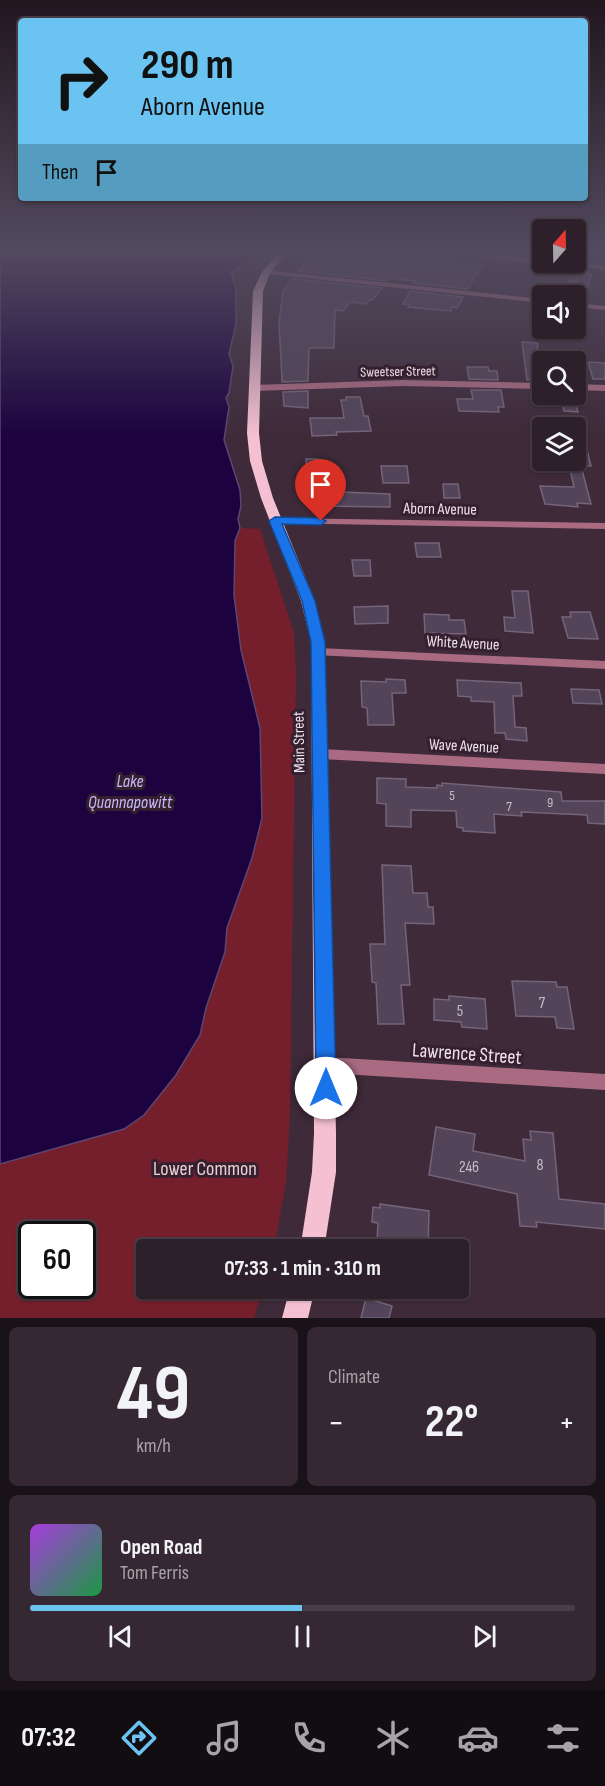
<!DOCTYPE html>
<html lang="en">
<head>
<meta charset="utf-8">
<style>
	body { margin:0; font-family:"Sofia Sans Condensed",sans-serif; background:#362833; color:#f1f3f6; height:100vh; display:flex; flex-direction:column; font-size:22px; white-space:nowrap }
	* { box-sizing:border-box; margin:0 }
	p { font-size:20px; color:#a7a3a9 }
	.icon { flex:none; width:33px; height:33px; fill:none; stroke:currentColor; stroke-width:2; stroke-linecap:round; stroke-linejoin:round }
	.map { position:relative; height:1318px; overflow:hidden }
	.details { display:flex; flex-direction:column; gap:9px; padding:9px; background:#191218; flex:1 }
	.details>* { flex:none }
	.guide { position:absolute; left:18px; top:18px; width:570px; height:183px; border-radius:6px; box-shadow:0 2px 4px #0004,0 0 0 2px #493e47; background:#6bc3f2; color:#111; overflow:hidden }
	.needle { width:39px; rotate:20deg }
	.buttons { position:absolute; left:532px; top:219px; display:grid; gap:12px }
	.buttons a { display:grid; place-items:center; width:54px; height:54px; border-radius:6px; background:#2e202b; box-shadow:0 2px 4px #0004,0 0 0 2px #493e47; font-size:30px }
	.speed { position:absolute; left:18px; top:1221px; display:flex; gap:12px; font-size:30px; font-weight:700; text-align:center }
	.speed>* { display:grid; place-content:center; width:78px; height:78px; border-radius:50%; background:#2e202b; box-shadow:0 2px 4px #0004,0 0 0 2px #493e47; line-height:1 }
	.speed .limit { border:3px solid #111; border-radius:9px; background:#fff; color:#111 }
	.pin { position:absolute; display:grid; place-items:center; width:51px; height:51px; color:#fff; margin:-62px -26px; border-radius:50% 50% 50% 0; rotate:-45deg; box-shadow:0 0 6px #0007 }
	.pin .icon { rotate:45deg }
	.me { position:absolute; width:66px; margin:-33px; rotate:0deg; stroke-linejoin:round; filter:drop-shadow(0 0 4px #0008) }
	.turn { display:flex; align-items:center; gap:21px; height:126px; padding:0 24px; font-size:27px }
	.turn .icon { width:78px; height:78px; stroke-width:2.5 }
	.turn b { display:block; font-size:42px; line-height:51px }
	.then { display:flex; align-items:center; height:57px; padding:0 24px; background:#0003; gap:12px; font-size:22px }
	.big { font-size:45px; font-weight:700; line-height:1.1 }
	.details .tile { flex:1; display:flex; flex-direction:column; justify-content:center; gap:9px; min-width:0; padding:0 21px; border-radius:9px; background:#362833 }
	.details .dial { align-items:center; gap:0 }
	.dial b { font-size:78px; line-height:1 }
	.song { display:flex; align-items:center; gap:18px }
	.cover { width:72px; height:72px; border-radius:9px; background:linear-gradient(135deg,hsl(280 70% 55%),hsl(140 70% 35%)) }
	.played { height:6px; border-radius:3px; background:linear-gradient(90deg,#6bc3f2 50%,#493e47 50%) }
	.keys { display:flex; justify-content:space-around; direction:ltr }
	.heat { display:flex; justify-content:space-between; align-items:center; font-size:33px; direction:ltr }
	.details .tiles { flex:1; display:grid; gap:9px; grid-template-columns:1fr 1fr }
	.tile:last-child { grid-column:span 2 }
	.trip { position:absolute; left:136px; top:1239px; width:333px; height:60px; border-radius:6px; background:#2e202b; box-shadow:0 2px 4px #0004,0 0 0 2px #493e47; font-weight:700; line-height:60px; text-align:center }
	.tabs { display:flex; height:96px; justify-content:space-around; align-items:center; background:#120d11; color:#a7a3a9 }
	.tabs .icon { width:42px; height:42px }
	.tabs .current { color:#6bc3f2 }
	.tabs b { font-size:27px; color:#f1f3f6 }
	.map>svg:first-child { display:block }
	.green { fill:#761f2c; fill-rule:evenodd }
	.water { fill:#1c033f; stroke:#5c4673; stroke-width:1.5 }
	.building { fill:#534459; stroke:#74647a; stroke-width:1.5 }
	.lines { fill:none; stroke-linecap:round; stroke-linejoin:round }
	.minor { fill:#aa6b82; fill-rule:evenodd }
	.primary { fill:#f5c0d2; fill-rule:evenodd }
	.route { fill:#1a73e8; stroke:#114b97; stroke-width:1.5 }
	.labels { text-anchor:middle; stroke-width:6; stroke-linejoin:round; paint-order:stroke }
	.far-street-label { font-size:14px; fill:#f0e2ec; stroke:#34202f }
	.number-label { font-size:14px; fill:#c9bac7 }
	.street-label { font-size:16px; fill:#f0e2ec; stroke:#34202f }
	.near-number-label { font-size:16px; fill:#c9bac7 }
	.water-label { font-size:18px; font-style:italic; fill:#c8b8fc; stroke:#34202f }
	.near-street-label { font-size:20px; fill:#f0e2ec; stroke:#34202f }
	.near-park-label { font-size:20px; fill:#ecd0d0; stroke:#34202f }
</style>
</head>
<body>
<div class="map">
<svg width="605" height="1318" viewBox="0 0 605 1318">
	<rect width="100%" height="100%" fill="#3e2a39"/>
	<path class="green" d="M240 528 260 529 294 633 296 674 290 1114 286 1183 274 1249 147 1250V1288L263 1289 254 1318H0V1164L124 1129 164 1090 200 1035 206 1008 225 952 227 928 236 900 260 728 241 650 234 595 235 541ZM32 1234H82V1286H32Z"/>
	<polygon class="water" points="0,252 260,252 231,273 236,289 236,324 229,354 233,366 229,393 226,398 229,407 224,440 240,490 241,506 238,519 240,528 235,541 234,595 241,650 260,728 262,818 252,858 227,928 225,952 206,1008 200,1035 176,1075 144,1115 124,1129 0,1164"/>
	<g class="building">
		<polygon points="315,252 355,257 359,252 387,252 466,264 482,264 468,289 414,283 415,281 390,278 387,281 298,271"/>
		<polygon points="576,268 591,275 584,302 576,301 576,296 564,295 570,280 576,281"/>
		<polygon points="292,279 382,288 372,300 369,300 366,304 350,302 343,311 335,310 334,348 309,348 308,381 282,382 282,379 279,323 283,291"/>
		<polygon points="410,291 463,297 457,308 452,307 451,311 408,307 409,304 403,304"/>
		<polygon points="522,342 538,343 536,361 540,362 542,378 527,380"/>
		<polygon points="588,362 605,363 605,379 593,379"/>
		<polygon points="467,367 488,367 489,371 497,371 498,380 469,379"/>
		<polygon points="471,390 501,390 504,407 498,407 499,412 459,411 457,399 473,399"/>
		<polygon points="308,391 308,408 284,406 283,392"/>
		<polygon points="346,397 360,397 364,416 368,416 371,431 336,432 337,435 312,436 310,418 344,418 341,400 346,400"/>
		<polygon points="561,398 574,398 578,412 564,411"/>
		<polygon points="576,449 587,450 591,466 581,466 591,504 577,503 578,507 545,504 540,486 574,487 568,460 576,460"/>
		<polygon points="306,459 318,459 320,482 307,482"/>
		<polygon points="381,466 407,466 409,483 383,483"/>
		<polygon points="443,484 458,484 460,498 444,498"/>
		<polygon points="318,491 390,494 390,507 317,506"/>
		<polygon points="415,543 439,543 441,557 417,557"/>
		<polygon points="352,560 370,560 371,576 354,576"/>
		<polygon points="512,591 528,591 533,633 505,631 504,617 515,618"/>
		<polygon points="388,606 388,623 355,624 354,607"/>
		<polygon points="570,612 590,612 598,639 568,638 562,617 571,617"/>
		<polygon points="424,614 449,615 449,620 464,620 466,634 425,633"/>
		<polygon points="386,679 405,680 406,693 392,693 394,725 368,725 367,708 362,707 361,681 386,682"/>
		<polygon points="457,680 521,683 522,696 513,696 515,727 526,728 527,741 506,739 505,733 495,733 494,702 471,701 471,697 458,696"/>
		<polygon points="571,689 599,690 602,704 573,703"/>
		<polygon points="377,778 406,779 406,787 437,788 437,785 442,786 442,783 561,792 562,801 605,801 605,824 588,823 587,815 521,812 522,816 494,814 495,833 463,831 463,828 457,827 456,811 411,810 411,827 386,826 386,804 377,803"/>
		<polygon points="382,865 411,866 413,893 427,893 428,907 433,907 434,924 405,923 410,985 401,985 404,1024 378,1024 376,983 372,982 370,944 385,944"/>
		<polygon points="512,981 556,982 557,987 567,987 574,1029 557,1028 555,1017 516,1016"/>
		<polygon points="449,996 485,999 487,1029 462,1027 461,1022 434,1020 434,999 449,1000"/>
		<polygon points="436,1127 475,1134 473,1151 525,1161 523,1139 531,1140 530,1131 553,1133 559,1199 605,1204 605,1229 536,1222 537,1227 520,1226 517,1194 429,1175"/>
		<polygon points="380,1204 429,1211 428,1248 411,1246 410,1250 381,1250 381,1242 377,1242 378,1223 372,1222 373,1207 380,1208"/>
		<polygon points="366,1298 392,1306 389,1318 361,1318"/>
	</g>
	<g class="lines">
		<g class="minor">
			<polygon points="440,252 461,252 543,260 543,262 546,262 543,264 443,254"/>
			<polygon points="549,262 575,262 605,266 605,270"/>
			<polygon points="263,270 543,299 543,303 266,274 263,274"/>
			<polygon points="576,303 605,306 605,310 576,307"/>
			<polygon points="403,380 543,383 543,389 403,386 254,391 250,388 254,385"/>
			<polygon points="576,384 605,385 605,391 576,390"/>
			<polygon points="275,518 605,523 605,529 271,523 270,521 271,519"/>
			<polygon points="319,648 605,661 605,669 315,655 313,652 315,649"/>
			<polygon points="321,749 605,764 605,774 321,759 316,757 314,754 316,751"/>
			<polygon points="326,1057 605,1074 605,1090 326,1073 320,1070 317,1065 320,1060"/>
		</g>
		<g class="primary">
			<polygon points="279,252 287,252 270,273 263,291 259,433 262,461 273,498 315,601 325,642 336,1133 336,1172 324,1250 300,1250 312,1172 314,1133 311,642 301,601 261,498 250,461 247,433 253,291 262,272"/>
			<polygon points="290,1288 315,1288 308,1318 282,1318"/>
		</g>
	</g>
	<linearGradient id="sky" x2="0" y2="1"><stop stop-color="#22171f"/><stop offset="0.58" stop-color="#524a5f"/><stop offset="1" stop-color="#524a5f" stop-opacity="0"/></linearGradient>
	<rect width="605" height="436" fill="url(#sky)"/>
	<polygon class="route" points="275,517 321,518 326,521 321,525 282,524 315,601 325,642 336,1088 333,1094 326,1097 319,1094 316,1088 311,642 302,601 269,521"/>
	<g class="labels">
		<g class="far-street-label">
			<text transform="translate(398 371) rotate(-1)" y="5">Sweetser Street</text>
		</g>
		<g class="number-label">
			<text x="452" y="800">5</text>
			<text x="550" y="807">9</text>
			<text x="509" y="811">7</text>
		</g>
		<g class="street-label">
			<text transform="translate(440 508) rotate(1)" y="6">Aborn Avenue</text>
			<text transform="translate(463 642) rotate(3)" y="6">White Avenue</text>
			<text transform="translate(298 742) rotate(-91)" y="6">Main Street</text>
			<text transform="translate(464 745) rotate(3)" y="6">Wave Avenue</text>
		</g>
		<g class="near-number-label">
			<text x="542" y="1008">7</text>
			<text x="460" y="1016">5</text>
			<text x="540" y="1170">8</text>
			<text x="469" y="1172">246</text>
		</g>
		<g class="water-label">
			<text x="130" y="787">Lake<tspan x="130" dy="21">Quannapowitt</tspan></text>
		</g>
		<g class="near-street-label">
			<text transform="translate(467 1053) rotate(4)" y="7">Lawrence Street</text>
		</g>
		<g class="near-park-label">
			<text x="205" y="1175">Lower Common</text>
		</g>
	</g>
</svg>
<div class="buttons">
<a><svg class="needle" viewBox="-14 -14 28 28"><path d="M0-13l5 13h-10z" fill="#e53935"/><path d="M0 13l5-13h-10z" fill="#a7a3a9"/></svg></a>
<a><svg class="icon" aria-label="sound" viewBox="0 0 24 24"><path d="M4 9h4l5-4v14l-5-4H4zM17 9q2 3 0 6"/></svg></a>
<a><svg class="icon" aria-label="search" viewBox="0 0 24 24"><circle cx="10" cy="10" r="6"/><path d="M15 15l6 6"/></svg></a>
<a><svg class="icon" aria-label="layers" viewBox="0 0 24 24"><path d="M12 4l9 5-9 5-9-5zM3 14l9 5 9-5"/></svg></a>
</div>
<div class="speed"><div class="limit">60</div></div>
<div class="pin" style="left:321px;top:521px;background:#d93025"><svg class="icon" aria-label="arrive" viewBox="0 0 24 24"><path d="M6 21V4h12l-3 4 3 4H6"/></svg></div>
<svg class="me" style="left:326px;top:1088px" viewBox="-20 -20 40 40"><circle r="19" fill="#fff"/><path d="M0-13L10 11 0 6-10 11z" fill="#1a73e8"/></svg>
<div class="trip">07:33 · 1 min · 310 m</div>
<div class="guide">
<div class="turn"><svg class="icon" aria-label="right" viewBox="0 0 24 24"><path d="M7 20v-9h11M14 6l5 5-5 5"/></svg><div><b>290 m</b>Aborn Avenue</div></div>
<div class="then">Then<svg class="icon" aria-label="arrive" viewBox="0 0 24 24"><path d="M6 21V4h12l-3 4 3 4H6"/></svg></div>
</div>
</div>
<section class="details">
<div class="tiles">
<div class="tile dial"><b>49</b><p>km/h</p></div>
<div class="tile"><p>Climate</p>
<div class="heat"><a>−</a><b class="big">22°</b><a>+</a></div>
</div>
<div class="tile">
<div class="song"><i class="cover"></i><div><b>Open Road</b><p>Tom Ferris</p></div></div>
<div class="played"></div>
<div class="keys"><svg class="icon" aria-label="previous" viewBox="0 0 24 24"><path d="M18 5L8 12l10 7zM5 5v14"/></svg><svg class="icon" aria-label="pause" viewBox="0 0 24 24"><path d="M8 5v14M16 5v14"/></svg><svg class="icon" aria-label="next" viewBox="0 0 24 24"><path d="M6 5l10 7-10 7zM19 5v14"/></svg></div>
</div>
</div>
</section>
<nav class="tabs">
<b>07:32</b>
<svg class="icon current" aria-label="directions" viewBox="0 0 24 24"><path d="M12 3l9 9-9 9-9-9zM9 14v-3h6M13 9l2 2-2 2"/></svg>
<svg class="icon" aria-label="music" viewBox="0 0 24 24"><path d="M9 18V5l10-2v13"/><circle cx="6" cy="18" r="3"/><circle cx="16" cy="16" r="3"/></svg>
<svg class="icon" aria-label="phone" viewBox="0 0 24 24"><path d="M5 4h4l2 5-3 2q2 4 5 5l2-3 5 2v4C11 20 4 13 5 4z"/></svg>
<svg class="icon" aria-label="climate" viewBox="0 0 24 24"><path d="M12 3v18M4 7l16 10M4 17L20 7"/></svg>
<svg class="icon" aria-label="car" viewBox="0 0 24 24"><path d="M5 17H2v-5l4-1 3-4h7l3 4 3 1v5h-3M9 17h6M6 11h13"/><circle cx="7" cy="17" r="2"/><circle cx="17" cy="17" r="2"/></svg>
<svg class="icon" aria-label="filters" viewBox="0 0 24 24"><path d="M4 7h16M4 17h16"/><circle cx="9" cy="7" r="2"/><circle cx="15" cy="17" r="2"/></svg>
</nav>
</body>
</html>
